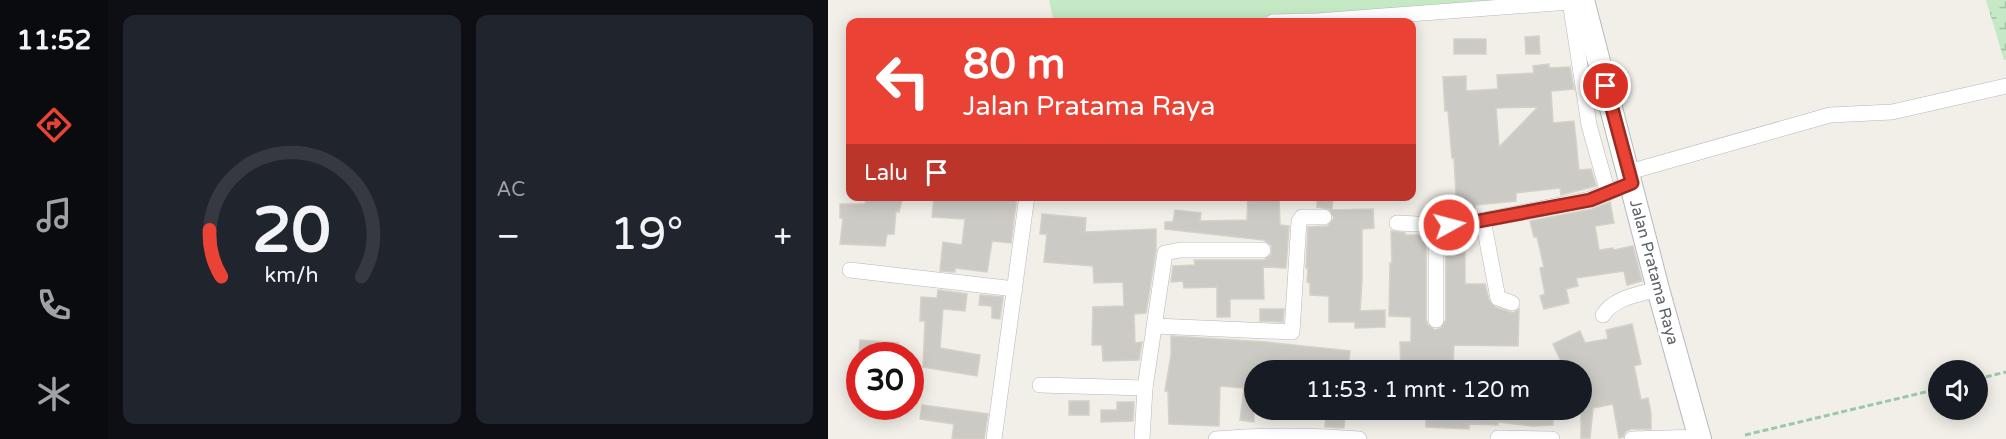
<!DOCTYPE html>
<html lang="id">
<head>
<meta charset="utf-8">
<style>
	body { margin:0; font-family:"Varela Round",sans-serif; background:#20242c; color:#f1f3f6; height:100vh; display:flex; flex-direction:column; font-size:22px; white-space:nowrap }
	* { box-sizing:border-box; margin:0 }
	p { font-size:20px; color:#9ea1a6 }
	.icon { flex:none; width:33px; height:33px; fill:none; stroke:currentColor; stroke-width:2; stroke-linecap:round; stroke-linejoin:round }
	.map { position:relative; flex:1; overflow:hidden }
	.side { display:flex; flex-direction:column; gap:15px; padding:15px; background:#0d0f14; width:720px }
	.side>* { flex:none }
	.guide { position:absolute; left:18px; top:18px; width:570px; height:183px; border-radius:12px; box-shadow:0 3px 15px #0003; background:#ea4335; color:#fff; overflow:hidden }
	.controls { position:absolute; left:1100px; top:360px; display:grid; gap:12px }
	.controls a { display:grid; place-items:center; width:60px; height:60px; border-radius:50%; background:#171b24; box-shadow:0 3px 15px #0003; font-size:30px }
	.speed { position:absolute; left:18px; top:342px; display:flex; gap:12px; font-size:30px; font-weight:700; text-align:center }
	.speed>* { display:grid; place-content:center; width:78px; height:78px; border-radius:50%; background:#171b24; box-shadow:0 3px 15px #0003; line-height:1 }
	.speed .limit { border:9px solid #d22; background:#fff; color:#111 }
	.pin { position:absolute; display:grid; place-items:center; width:51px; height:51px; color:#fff; margin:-26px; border:3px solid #fff; border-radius:50%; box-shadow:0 2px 6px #0007 }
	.me { position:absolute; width:66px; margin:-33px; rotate:83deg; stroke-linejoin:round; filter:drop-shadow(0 0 4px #0008) }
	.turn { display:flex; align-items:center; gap:21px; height:126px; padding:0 18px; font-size:27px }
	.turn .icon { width:78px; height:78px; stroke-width:2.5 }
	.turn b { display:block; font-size:42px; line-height:51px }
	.then { display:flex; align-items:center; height:57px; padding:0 18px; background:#0003; gap:12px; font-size:22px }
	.big { font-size:45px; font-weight:600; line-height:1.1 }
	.side .card { flex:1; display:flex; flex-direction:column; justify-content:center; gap:9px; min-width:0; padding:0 21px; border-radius:12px; background:#20242c }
	.side .dial { align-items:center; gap:0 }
	.dial svg { height:156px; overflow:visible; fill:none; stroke:#363941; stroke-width:7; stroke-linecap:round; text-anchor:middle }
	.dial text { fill:#f1f3f6; stroke:none }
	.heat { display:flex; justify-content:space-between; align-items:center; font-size:33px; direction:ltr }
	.side .tiles { flex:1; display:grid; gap:15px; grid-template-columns:repeat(2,1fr) }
	.trip { position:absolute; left:416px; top:360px; width:348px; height:60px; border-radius:30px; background:#171b24; box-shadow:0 3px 15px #0003; font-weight:600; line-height:60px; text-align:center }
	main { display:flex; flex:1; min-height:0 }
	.menu { display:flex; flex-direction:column; width:108px; justify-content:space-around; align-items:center; background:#090b0e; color:#9ea1a6 }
	.menu .icon { width:42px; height:42px }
	.menu .active { color:#ea4335 }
	.menu b { font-size:27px; color:#f1f3f6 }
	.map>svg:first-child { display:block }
	.wetland { fill:url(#wetland-marsh) }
	.pitch { fill:#c5e8c5 }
	.building { fill:#cccac5; stroke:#d6d1c6; stroke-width:1.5; fill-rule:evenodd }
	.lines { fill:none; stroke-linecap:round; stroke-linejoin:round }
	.minor-casing { stroke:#b5b8bc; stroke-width:16 }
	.secondary-casing { stroke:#b6babf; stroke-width:24 }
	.path { stroke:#9cc7a9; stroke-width:3; stroke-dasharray:6 3; stroke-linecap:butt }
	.minor { stroke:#fff; stroke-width:15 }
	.secondary { stroke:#fff; stroke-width:22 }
	.route-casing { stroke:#982c22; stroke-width:15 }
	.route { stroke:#ea4335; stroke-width:10 }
	.labels { text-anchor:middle; stroke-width:6; stroke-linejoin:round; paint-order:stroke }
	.street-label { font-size:16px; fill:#5f6368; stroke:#fff }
</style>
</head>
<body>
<main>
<nav class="menu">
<b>11:52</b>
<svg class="icon active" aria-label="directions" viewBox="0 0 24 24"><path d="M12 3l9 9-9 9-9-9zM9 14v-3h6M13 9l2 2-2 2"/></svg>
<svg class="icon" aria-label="music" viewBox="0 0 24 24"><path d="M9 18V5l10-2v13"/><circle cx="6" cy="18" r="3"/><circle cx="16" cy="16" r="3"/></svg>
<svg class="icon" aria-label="phone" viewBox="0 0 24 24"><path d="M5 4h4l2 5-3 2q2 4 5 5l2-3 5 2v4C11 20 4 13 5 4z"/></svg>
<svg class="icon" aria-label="climate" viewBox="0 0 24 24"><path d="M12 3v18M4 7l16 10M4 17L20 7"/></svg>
</nav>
<section class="side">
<div class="tiles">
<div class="card dial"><svg viewBox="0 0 100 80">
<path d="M14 69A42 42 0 1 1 86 69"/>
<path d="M14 69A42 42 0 0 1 8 45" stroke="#ea4335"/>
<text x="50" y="56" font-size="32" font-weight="700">20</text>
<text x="50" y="72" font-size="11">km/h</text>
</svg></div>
<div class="card"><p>AC</p>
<div class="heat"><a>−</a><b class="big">19°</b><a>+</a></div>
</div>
</div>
</section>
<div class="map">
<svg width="1178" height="439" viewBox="0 0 1178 439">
	<defs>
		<pattern id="wetland-marsh" width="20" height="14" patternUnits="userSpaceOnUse" patternTransform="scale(1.5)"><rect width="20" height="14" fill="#c5e8c5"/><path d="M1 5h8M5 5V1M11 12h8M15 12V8" fill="none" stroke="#a3c0a4"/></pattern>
	</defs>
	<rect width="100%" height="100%" fill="#f1efe8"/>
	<polygon class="wetland" points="1158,0 1178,0 1178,60 1176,60"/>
	<polygon class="pitch" points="221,0 694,0 696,7 369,21 226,22"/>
	<g class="building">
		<polygon points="711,36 712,54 698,54 697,37"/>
		<rect x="626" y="39" width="32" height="15"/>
		<path d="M721 64V68L742 67 746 89 723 91 725 123 746 121 751 170 763 169 768 186 733 195 732 188 688 193V201L647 205V209L629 210 626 158H624L620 111H617L615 77 638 76V91L670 89 669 75 706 73 705 66ZM710 107 671 147 668 108Z"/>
		<polygon points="39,196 75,196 71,212 68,211 66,234 59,234 57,246 12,244 15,218 12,218 12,204 37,204"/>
		<polygon points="106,196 189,196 183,243 164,241 159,272 127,268 127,272 112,271 115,242 134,245 137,219 104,217"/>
		<polygon points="420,196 451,196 452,225 461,226 458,268 435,267 436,299 402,299 402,317 389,317 389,287 356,288 355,281 343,282 345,266 367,265 366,260 436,260 443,255 444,246 436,240 337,229 337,222 345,222 347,210 373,213 372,221 419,220"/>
		<polygon points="489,196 505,196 504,210 545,209 546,228 534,229 534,281 532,311 557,310 557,327 527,328 527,322 501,322 501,296 482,295 482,283 479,282 480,268 478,268 480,227 500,226 506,218 501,209 489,207"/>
		<polygon points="782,202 786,223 767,226 771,250 785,248 786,250 805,246 814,281 799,285 796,271 748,278 750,286 738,289 741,303 716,309 712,296 717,294 712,268 716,267 709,237 706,237 702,221 764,209"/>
		<polygon points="214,214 258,218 257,232 328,229 328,250 318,313 306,314 307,343 314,342 311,360 275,361 274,345 264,345 265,307 296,306 295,282 266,283 265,266 216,262 219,234 212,234"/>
		<polygon points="563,231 577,233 577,235 598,235 598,320 600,325 607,330 613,328 618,320 618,236 637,236 637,284 657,284 661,300 667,307 685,313 691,309 690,346 626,345 625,368 573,369 572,342 583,342 583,317 561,316 562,263 564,263"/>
		<polygon points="110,290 139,294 137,311 115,309 112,348 152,355 149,376 95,367 97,321 92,321 93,297 109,298"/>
		<polygon points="152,295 175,297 172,319 164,318 164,306 151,305"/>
		<polygon points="432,309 456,309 455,322 432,321"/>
		<polygon points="804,324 813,364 806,366 813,400 820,398 823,413 823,429 803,429 798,431 795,437 791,438 785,404 765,408 762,438 753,438 753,370 737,370 725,344 752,331 757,343 780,339 778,330"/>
		<polygon points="343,336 438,342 522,351 520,369 484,365 456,365 455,370 426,370 426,422 412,420 416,388 392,386 391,426 341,424 340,391 337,391 343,355"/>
		<polygon points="32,340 70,343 68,356 31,353"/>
		<rect x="241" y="401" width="20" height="14"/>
		<polygon points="289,402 306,402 305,421 273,422 273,410 289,410"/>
		<polygon points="94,405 160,414 156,439 124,439 126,424 92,419"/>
		<polygon points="498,410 517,410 516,428 497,427"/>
		<polygon points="598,410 725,410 725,425 704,426 670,422 670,425 641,424 641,429 598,427"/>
	</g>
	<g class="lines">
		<defs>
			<g id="minor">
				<polyline points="742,1 761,125 780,193"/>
				<polyline points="445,22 489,21 755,1"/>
				<polyline points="801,172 1002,115 1064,112 1178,86"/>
				<polyline points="655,220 670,298 684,303"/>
				<polyline points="569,223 608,225 635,224 762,199 804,183"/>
				<polyline points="608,225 608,320"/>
				<polyline points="22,270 187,289"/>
				<path d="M775 315C787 297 810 295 830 289"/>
				<polyline points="327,326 464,332 471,221 474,217 496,217"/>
				<polyline points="212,385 317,388"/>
				<polyline points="670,438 724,439"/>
				<polyline points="166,439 199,196"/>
				<polyline points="314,439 317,388 337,253 352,250 435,250"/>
				<path d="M388 439C435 435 484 435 531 439"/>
				<polyline points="804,439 872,437"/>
			</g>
			<polyline id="secondary" points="755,0 830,289 872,439"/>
		</defs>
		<use href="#minor" class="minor-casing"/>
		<use href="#secondary" class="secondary-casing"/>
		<g class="path">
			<polyline points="1149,379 1178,372"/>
			<polyline points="917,435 1110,389"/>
		</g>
		<use href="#minor" class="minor"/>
		<use href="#secondary" class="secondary"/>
	</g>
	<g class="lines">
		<defs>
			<polyline id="route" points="621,225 635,224 762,200 804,183 778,86"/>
		</defs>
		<use href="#route" class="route-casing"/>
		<use href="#route" class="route"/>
	</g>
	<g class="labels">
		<g class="street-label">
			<text transform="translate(827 272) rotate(75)" y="6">Jalan Pratama Raya</text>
		</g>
	</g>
</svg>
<div class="controls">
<a><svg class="icon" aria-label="sound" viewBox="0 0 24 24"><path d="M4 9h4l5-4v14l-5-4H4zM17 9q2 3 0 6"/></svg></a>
</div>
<div class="speed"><div class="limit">30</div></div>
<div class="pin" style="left:778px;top:86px;background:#d93025"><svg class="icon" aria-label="arrive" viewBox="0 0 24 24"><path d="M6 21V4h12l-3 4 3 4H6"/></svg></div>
<svg class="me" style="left:621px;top:225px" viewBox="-20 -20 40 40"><circle r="17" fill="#ea4335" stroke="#fff" stroke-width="3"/><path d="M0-11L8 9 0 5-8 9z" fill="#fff"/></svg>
<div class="trip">11:53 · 1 mnt · 120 m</div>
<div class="guide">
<div class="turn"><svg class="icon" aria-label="left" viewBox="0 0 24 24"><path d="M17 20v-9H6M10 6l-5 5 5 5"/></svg><div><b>80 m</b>Jalan Pratama Raya</div></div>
<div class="then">Lalu<svg class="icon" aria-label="arrive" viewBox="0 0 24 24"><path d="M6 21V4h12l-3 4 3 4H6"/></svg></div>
</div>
</div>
</main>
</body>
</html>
